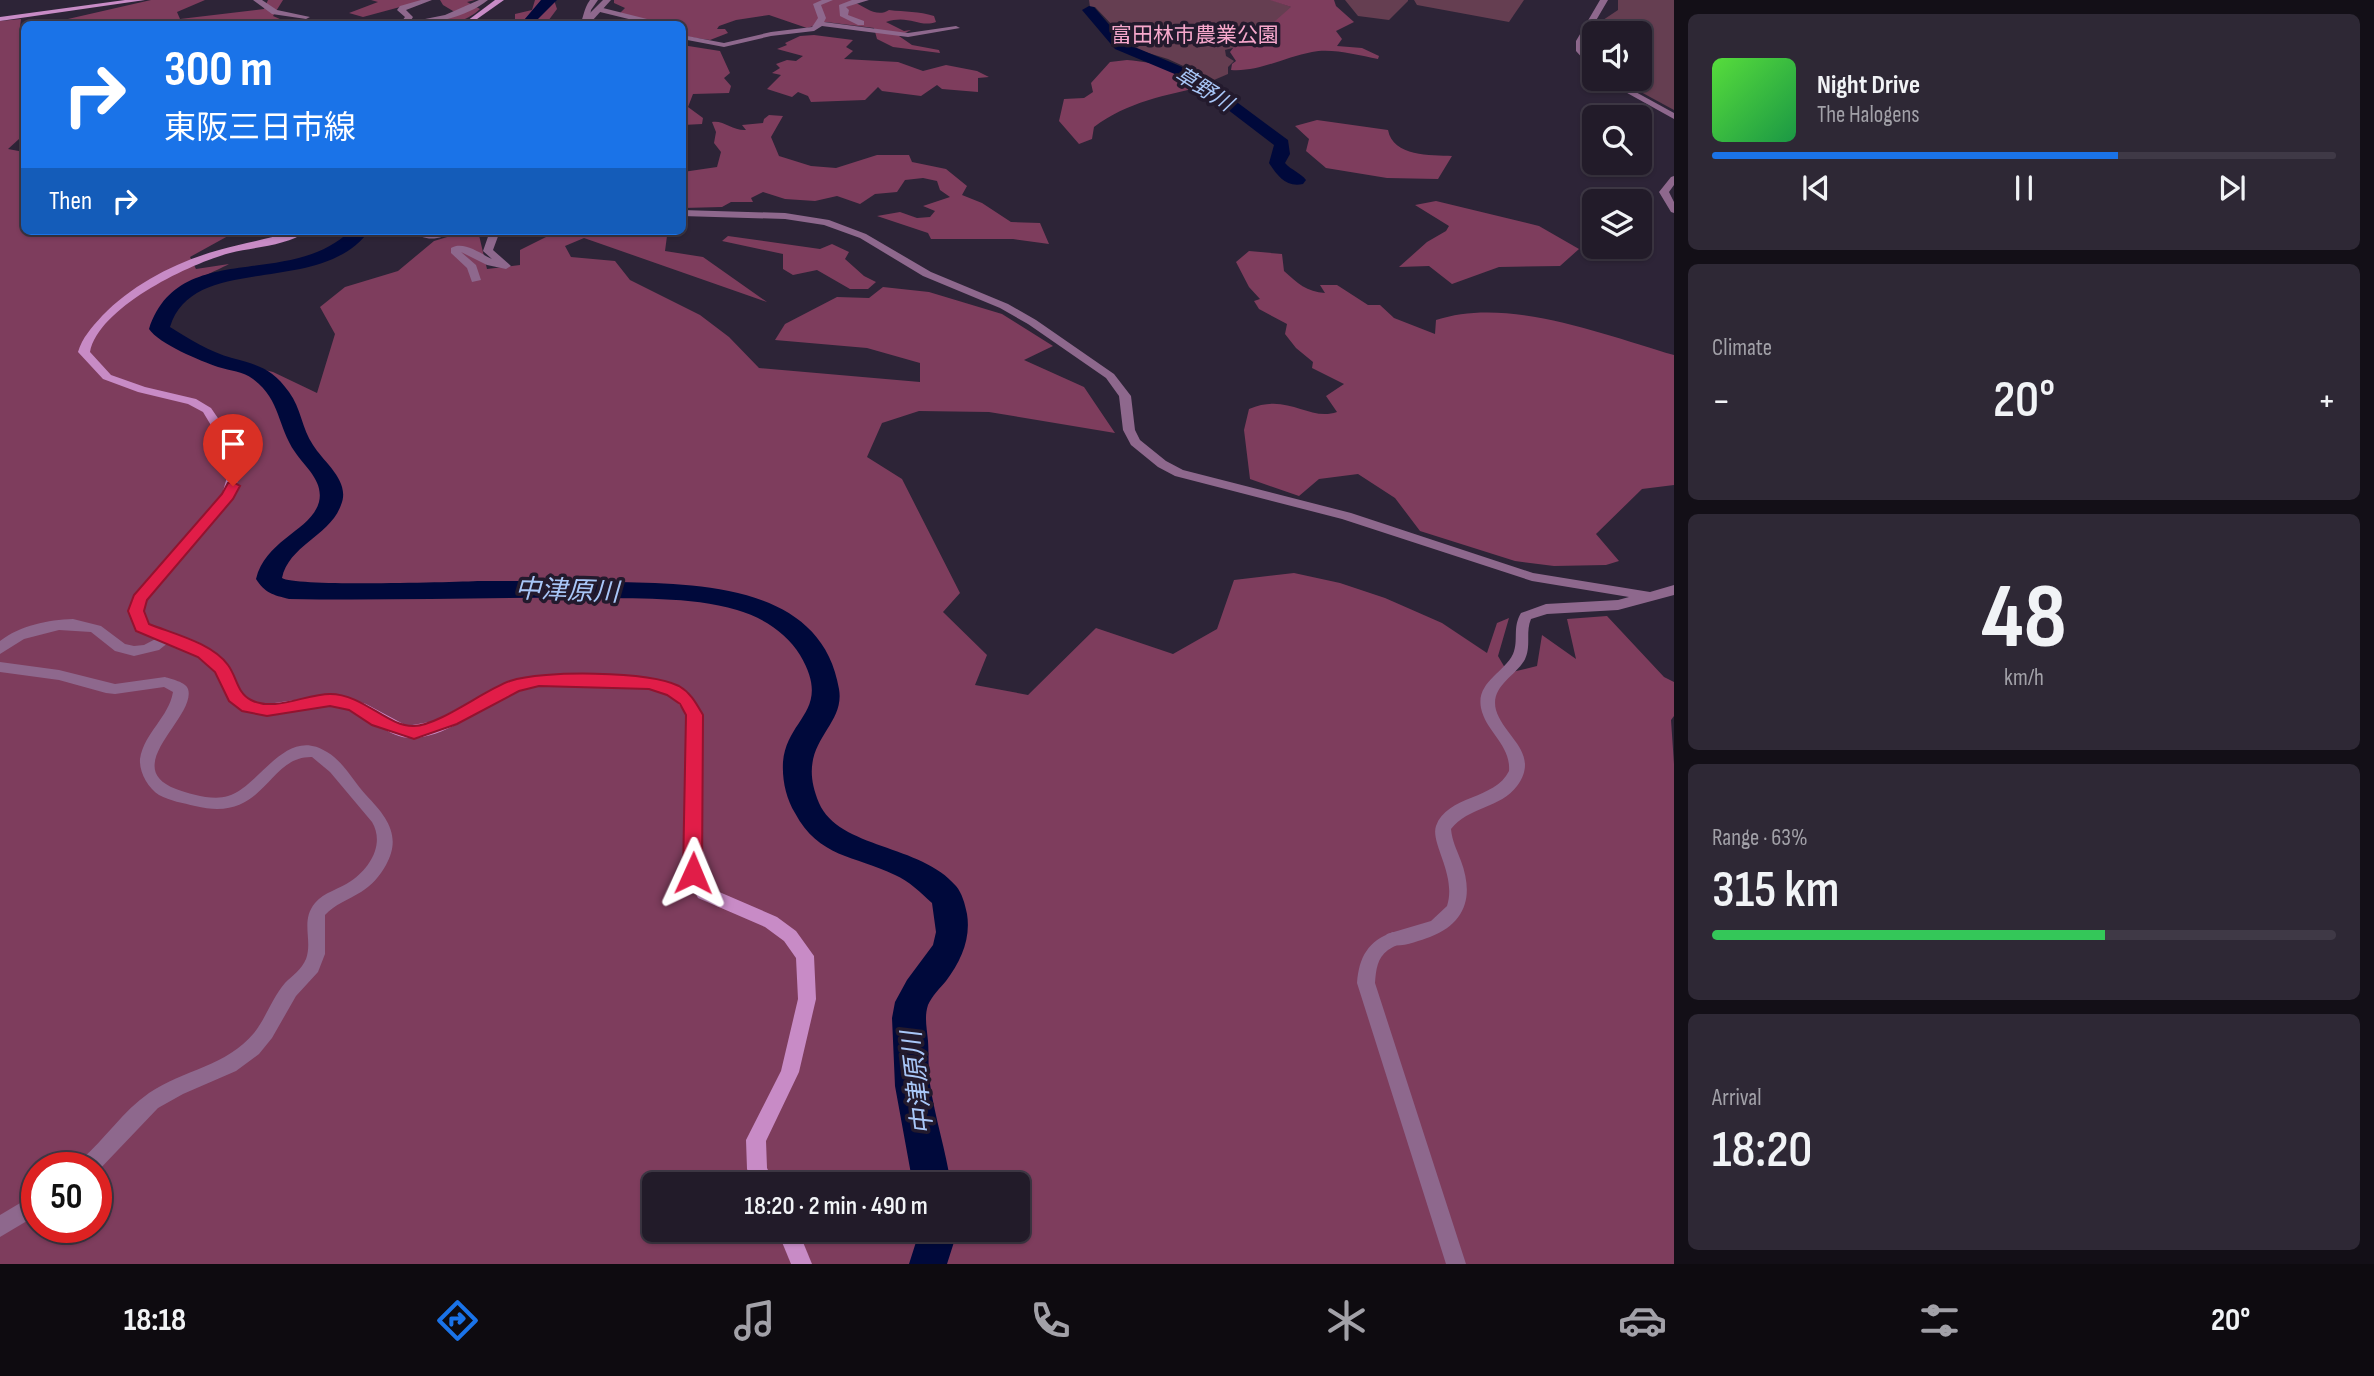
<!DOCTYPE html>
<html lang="en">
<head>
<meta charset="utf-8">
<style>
	body { margin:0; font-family:"Sofia Sans Condensed","Noto Sans JP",sans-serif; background:#2e2835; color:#f1f3f6; height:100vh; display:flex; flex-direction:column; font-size:26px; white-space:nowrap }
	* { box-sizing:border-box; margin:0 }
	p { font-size:23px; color:#a2a1a8 }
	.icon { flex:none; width:38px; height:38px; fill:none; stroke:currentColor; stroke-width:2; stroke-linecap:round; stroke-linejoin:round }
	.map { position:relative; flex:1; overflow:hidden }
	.sheet { display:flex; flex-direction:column; gap:14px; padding:14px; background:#130f17; width:700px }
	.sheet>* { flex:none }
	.guide { position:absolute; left:21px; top:21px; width:665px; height:214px; border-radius:10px; box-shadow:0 2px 5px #0004,0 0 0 2px #3f3946; background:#1a73e8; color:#fff; overflow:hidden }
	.tools { position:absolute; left:1582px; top:21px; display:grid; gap:14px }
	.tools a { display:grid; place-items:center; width:70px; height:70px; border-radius:10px; background:#221b29; box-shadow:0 2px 5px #0004,0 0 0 2px #3f3946; font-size:35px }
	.speed { position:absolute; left:21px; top:1152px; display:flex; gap:14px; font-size:35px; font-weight:700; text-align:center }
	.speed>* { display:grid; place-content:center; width:91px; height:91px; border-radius:50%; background:#221b29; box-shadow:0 2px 5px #0004,0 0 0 2px #3f3946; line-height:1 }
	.speed .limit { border:10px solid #d22; background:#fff; color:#111 }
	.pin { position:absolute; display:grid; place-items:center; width:60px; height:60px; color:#fff; margin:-72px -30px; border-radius:50% 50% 50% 0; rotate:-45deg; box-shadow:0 0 7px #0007 }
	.pin .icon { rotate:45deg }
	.me { position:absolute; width:77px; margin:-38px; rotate:1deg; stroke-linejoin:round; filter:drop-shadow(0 0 5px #0008) }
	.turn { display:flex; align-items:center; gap:24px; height:147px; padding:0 28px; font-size:32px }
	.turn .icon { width:91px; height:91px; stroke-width:2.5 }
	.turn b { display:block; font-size:49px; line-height:60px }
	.then { display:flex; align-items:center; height:66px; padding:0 28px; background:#0003; gap:14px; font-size:26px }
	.big { font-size:52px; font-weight:600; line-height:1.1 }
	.sheet .widget { flex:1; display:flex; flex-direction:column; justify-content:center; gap:10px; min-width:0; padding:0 24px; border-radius:10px; background:#2e2835 }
	.sheet .dial { align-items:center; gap:0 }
	.dial b { font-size:91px; line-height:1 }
	.song { display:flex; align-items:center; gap:21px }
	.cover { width:84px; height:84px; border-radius:10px; background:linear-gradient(135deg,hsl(110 70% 55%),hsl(140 70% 35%)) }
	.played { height:7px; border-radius:4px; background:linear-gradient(90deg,#1a73e8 65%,#3f3946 65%) }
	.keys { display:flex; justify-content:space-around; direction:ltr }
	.heat { display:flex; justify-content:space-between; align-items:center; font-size:38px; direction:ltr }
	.charge { height:10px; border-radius:5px; background:linear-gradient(90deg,#34c759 63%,#3f3946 0) }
	.trip { position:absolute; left:642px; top:1172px; width:388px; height:70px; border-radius:10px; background:#221b29; box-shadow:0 2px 5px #0004,0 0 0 2px #3f3946; font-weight:600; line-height:70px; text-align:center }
	.dock { display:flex; height:112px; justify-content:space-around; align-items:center; background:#0e0b10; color:#a2a1a8 }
	.dock .icon { width:49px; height:49px }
	.dock .active { color:#1a73e8 }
	.dock b { font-size:32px; color:#f1f3f6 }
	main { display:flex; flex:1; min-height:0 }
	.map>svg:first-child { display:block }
	.green { fill:#653e51 }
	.forest { fill:#7e3d5d; fill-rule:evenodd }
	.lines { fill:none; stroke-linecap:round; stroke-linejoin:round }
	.river { fill:#00093b; fill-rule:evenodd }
	.minor { fill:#8e688d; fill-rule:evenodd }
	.tertiary { fill:#8e688d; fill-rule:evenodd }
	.secondary { fill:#c88bc6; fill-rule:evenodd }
	.route { fill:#e11d48; stroke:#92132f; stroke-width:2 }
	.labels { text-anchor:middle; stroke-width:7; stroke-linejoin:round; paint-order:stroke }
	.far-park-label { font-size:21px; fill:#f7a8cc; stroke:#231a2d }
	.far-water-label { font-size:21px; font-style:italic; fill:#a9c7f8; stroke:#231a2d }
	.water-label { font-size:26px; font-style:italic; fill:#a9c7f8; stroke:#231a2d }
</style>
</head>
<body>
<main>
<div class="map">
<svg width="1674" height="1264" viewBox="0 0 1674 1264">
	<rect width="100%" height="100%" fill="#2d2437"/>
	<g class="green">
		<path d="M1089 0H1272L1294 8C1274 28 1254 44 1225 50L1226 56 1234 61 1228 67V74L1214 80 1168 59 1135 49 1095 7H1090Z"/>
		<polygon points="1345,0 1408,0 1408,1 1389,20 1358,16"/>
		<polygon points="1414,0 1524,0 1509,22 1417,5"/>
		<polygon points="1618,0 1674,0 1674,110 1617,79 1640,79 1640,33 1595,33 1603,20 1618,10"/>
	</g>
	<g class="forest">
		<polygon points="151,0 205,0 177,12 180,19 264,9 268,0 283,0 273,16 291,24 46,24"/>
		<polygon points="371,0 426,0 363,17 349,13 378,2"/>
		<path d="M440 0H475L467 2 480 9C465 23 449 24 430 24L458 14 443 5Z"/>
		<polygon points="535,0 554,0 557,9 548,21 553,24 521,24 522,22 515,21 515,14 532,10"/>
		<path d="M614 0H857L854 2C865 7 877 18 889 10 905 12 919 11 934 16L936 22C919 28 909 14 886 22L904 31 911 30 899 36 912 45 939 50 940 53 893 47 877 39 874 28 826 22 807 28 769 15 736 20 719 26 717 29H725L728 33 710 40 682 36V24H661L620 13 625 8 614 3Z"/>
		<path d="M1270 0H1334L1336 6 1354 22 1336 31 1342 39 1337 46 1362 48 1379 56 1378 59C1357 55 1332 48 1312 52 1284 57 1260 72 1231 70L1232 64 1236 61 1230 52 1239 40 1236 35 1242 32 1258 36 1291 7Z"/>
		<path d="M21 19 20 27H24V138L19 139 8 149 24 152V231H237L190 257 196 269 229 264C199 280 150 293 155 333L196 353 273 372 317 393 335 334 320 307 345 287 398 271 434 241 467 231H478L487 269 520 265V250L548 236 549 231H658L667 236 665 251 703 257 767 302 584 238 565 246 571 257 615 261 630 280 700 315 729 337 759 368 920 382V363L867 348 775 340 785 324 837 297 869 298 883 287 929 292 1002 314 1053 346 1024 360 1084 387 1115 433 989 412 919 411 882 423 867 457 902 479 960 593 943 612 987 655 975 685 1028 695 1096 628 1173 654 1217 629 1234 580 1294 573 1340 583 1385 598 1442 623 1487 653 1497 623 1509 618 1498 656 1508 673 1537 666 1542 635 1576 659 1567 619 1607 616 1664 677 1674 682V716L1671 720 1674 764V1264H0V21ZM37 1167H96V1227H37ZM654 1185H1018V1230H654Z"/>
		<polygon points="814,35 853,40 846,47 853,51 844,59 898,62 923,71 946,65 977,71 989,77 978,78 978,92 942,89 937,85 921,96 882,91 878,87 865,100 811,102 808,96 798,92 792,97 767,89 781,75 772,73 780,68 776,64 787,60 796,61 803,56 777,49 787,45 785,43 800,36"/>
		<polygon points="682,45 720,51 730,73 724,78 731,86 729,93 693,94 688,107 703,118 702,124 683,125"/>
		<path d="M1127 60C1158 63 1180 68 1206 86 1166 95 1127 102 1094 127L1092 139 1079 144 1059 121 1064 99 1084 98 1093 92 1091 83 1110 62Z"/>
		<path d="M769 115 783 116 771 137 779 156 811 166 836 168 877 155H909L912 162 946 169 967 186 962 195 982 203 1011 222 1040 223 1049 244 1013 239H931L928 233 877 216 900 212 917 218 930 217 935 211 923 206 950 197 940 190 937 181 923 178 905 180 897 192 875 194 860 204 837 196 815 201 785 199 763 192 751 198 753 202H731L722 207 683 208V172L717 167 721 152 714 143 716 132 712 122C724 120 733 131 746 130L742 125 763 123 764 119Z"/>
		<path d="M1317 120 1388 130C1393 157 1431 155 1452 156L1438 179 1387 178 1326 168 1306 151 1309 139 1295 126Z"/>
		<polygon points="1436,201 1539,226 1579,249 1560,266 1499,267 1452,284 1429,266 1399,267 1427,242 1446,231 1449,226 1415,205"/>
		<polygon points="728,236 820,249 832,244 849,252 845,259 864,276 876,282 868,289 850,289 817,270 793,275 783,269 783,254 722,241"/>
		<path d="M1249 251 1282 254 1284 271C1297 283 1307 292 1325 293L1320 285H1337L1368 305H1380L1394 318 1435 334 1436 320C1508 296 1604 335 1674 355V485L1642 489 1596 534 1619 561 1606 565 1554 566 1515 561 1420 531 1395 498 1358 474 1319 479 1299 496 1250 479 1244 430 1249 409C1288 392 1309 422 1337 412L1326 396 1344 384 1312 368 1313 362 1296 348 1285 334 1287 324 1259 309 1254 301 1260 299 1249 287 1236 262Z"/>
	</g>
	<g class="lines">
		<g class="river">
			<polygon points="541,0 557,0 538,19 542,24 528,24 524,20"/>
			<path d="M1089 6 1094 7 1125 43 1199 74 1288 140 1290 154 1285 163C1291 170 1301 173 1306 180L1303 184C1286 188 1277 175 1269 163L1274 145 1189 80 1115 49 1082 10Z"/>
			<path d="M350 231H369C320 298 193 251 170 327 189 339 210 352 232 358 258 365 272 368 289 392 301 408 302 429 313 445 324 463 351 481 341 505 330 536 289 545 282 578 296 587 452 582 481 581 527 581 574 581 620 582 701 584 822 585 839 689 846 729 793 742 819 803 839 849 921 844 956 886 962 893 965 904 967 914 971 939 961 961 946 981 940 988 932 996 928 1005 924 1017 927 1029 928 1041 929 1055 928 1070 930 1084 935 1118 946 1151 951 1185H913L895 1086 892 1018 895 1002 907 980 933 945 936 932 932 903C921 893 909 881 895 875 854 855 819 858 795 813 786 798 782 780 783 762 787 717 833 711 800 655 787 633 762 617 737 610 689 596 635 599 585 598 486 597 388 601 289 599 273 595 265 593 256 579 266 539 311 531 319 502 324 481 305 467 295 452 277 426 281 400 253 379 242 371 231 371 218 367 201 361 159 344 149 329 179 238 289 290 350 231Z"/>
			<polygon points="916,1230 954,1230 954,1242 947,1264 909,1264 916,1242"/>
		</g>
		<g class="minor">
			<polygon points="253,0 262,0 277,10 310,17 306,19 272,14"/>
			<path d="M421 0H432L406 10 413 17 410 22 445 15 479 0H488C465 18 433 24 405 24L402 21 405 17 397 10 400 6Z"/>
			<path d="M590 0H598L591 10 590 17 593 19 587 24H580C584 17 583 10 590 0Z"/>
			<polygon points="822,0 833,0 821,5 826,18 824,22 908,33 956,26 960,28 908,37 822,26 814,31 771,36 724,47 682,39 682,35 724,43 771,32 812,27 818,18 813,4"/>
			<polygon points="852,0 869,0 846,7 849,10 848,15 864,21 864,25 858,25 840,16 839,5"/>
			<polygon points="599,7 659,22 660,24 649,24 596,11 595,9"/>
			<polygon points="471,19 475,21 474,23 453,24"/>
			<path d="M413 231 433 233 453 231C441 240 424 242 413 231Z"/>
			<path d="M490 231H500L493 250 511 266 506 269 487 265 461 252 476 265 481 280 472 282 467 268 451 253V248C464 241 479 253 492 259L483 251Z"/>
			<path d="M73 619 101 626 125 644 134 646 144 645 167 633 174 638 159 650 134 656 115 651 91 632 59 630 24 639 0 654V641C21 625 48 620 73 619Z"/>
			<path d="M0 662 59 670 115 684 165 677C171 679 186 682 188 689 197 717 118 767 176 789 190 794 213 801 228 796 261 786 285 725 327 752 344 762 353 781 366 795 387 817 402 836 386 865 380 876 371 886 361 892 348 900 335 904 325 915V954L318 972 296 996 272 1038 259 1054 236 1071 183 1094 158 1108 96 1173V1167H78L81 1160C105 1139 123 1111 149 1093 183 1070 227 1066 254 1033 266 1018 272 998 285 983 292 976 302 969 306 959 313 940 300 921 315 903 324 892 340 889 351 881 370 868 385 844 372 822L330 772 312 757C266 756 266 824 195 806 183 803 170 801 159 795 148 788 139 772 140 759 144 733 169 717 173 692L164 687 115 694 106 693 59 680 0 672Z"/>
			<path d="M1393 932 1399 934 1402 939C1398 946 1394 946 1388 950 1377 958 1376 970 1375 983L1466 1264H1446L1357 983C1359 957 1368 941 1393 932Z"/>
			<polygon points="37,1193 37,1215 0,1237 0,1215"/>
		</g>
		<g class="tertiary">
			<polygon points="603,0 611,0 592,21 586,21 586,17"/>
			<polygon points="1600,0 1608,0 1584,41 1584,51 1594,64 1594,71 1576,51 1576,41"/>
			<polygon points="1602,79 1612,79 1674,113 1674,119"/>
			<polygon points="1674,176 1674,185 1669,192 1674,202 1674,213 1671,212 1659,192 1671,177"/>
			<path d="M682 210 785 213 829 220 866 234 931 272 1008 304 1036 320 1114 374 1131 396 1135 430 1140 440 1166 461 1183 470 1351 513 1533 573 1650 592 1674 585V595L1618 610 1547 614 1531 619C1525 633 1532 647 1524 661 1514 677 1490 687 1496 710 1504 737 1541 753 1517 786 1501 808 1468 807 1451 829 1452 841 1457 850 1461 861 1474 896 1466 923 1430 937 1418 941 1399 949 1387 944L1384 939 1387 934 1431 921 1447 906C1457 875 1430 843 1436 826 1447 795 1495 800 1509 771 1511 745 1486 732 1481 708 1476 682 1504 673 1513 654 1519 640 1512 628 1521 613L1546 604 1618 600 1629 597 1532 581 1342 519 1175 476 1158 467 1131 445 1123 430 1119 396 1106 378 1028 324 1000 308 923 276 860 238 824 225 785 219 682 216Z"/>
		</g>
		<g class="secondary">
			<polygon points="125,0 145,0 0,21 0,17"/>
			<polygon points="495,0 504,0 470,24 463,24"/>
			<path d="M293 231H307C287 246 254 247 230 253 189 264 99 307 90 352L111 375 145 387 196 399 211 408 224 427 239 477 232 499 146 599 144 613 147 624 201 645 220 657 230 669 243 695 253 702 268 704 322 696 345 697 366 704 407 726 435 721 499 686 530 677 572 674 620 675 660 681 678 687 691 698 701 715V873L710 888 777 917 796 931 814 956 816 999 799 1072 766 1141 767 1168 775 1185H754L747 1169 746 1140 781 1071 798 999 796 958 784 941 765 927 698 898 685 873 687 715C682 708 677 700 669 696 643 681 545 680 516 691 482 704 454 734 416 738 388 740 372 716 348 708 314 697 278 724 243 710 224 702 224 677 210 664 190 646 161 640 137 631 130 619 128 608 135 595L222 495 227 477 212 427 203 412 188 404 138 392 103 379 78 352C82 338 92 327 102 316 133 284 176 262 219 250 244 243 269 239 293 231Z"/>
			<polygon points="777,1230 798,1230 812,1264 791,1264"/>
		</g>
	</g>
	<path class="route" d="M233 482 240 486 233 499 147 600 144 611 149 624C174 634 212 643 228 665 237 677 237 693 251 700 274 712 306 694 330 694 363 694 388 727 414 726 440 725 484 690 510 681 543 670 648 671 679 686 691 693 696 703 703 715L702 873 699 878 693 880 686 878 683 873 686 715 680 704 667 695 649 689 539 686 519 691 457 724 414 739 372 725 349 710 330 706 267 716 242 711 229 701 215 672 198 657 136 631 128 611 134 595 222 494 228 483Z"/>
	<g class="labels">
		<g class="far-park-label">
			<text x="1195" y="42">富田林市農業公園</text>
		</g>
		<g class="far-water-label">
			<text transform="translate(1204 89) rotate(32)" y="7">草野川</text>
		</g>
		<g class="water-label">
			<text transform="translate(567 590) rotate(2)" y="9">中津原川</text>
			<text transform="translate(917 1083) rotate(-97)" y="9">中津原川</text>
		</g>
	</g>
</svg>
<div class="tools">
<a><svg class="icon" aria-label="sound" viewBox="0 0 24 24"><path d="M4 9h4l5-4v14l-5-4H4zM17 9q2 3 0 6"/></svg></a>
<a><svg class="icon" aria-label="search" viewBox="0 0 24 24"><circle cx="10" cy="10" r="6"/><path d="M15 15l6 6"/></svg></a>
<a><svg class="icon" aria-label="layers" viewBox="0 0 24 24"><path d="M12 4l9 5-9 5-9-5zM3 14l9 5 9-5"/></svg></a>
</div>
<div class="speed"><div class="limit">50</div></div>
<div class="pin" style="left:233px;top:486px;background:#d93025"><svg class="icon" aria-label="arrive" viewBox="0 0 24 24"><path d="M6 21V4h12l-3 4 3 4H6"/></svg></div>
<svg class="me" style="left:693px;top:873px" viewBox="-20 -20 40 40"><path d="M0-17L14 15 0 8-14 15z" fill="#e11d48" stroke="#fff" stroke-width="4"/></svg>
<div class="trip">18:20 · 2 min · 490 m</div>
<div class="guide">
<div class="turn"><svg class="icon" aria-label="right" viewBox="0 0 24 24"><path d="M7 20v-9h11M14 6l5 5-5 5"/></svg><div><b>300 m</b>東阪三日市線</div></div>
<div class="then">Then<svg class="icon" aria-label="right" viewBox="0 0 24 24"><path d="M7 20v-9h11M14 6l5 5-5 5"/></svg></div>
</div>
</div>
<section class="sheet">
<div class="widget">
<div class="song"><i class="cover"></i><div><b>Night Drive</b><p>The Halogens</p></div></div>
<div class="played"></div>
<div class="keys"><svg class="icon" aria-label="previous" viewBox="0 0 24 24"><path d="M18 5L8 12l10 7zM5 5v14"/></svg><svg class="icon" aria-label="pause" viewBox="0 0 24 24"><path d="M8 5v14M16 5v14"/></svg><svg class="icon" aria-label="next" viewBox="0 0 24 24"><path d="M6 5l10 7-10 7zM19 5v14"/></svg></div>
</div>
<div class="widget"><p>Climate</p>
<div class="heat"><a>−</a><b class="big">20°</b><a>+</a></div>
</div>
<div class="widget dial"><b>48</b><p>km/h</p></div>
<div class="widget"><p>Range · 63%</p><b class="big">315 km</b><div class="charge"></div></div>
<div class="widget"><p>Arrival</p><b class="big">18:20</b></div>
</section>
</main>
<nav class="dock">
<b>18:18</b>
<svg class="icon active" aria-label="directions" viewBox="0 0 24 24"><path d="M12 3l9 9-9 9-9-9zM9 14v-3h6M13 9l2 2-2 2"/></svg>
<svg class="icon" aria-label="music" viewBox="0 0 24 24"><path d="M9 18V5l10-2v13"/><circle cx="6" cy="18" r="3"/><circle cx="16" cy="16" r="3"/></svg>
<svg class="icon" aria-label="phone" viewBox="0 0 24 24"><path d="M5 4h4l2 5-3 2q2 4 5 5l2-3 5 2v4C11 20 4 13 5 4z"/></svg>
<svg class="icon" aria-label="climate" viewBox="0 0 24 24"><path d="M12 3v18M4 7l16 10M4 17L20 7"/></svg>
<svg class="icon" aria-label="car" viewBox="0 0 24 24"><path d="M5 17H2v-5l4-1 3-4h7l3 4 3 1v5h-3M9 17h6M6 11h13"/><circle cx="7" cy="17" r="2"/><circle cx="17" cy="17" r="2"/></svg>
<svg class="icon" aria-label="filters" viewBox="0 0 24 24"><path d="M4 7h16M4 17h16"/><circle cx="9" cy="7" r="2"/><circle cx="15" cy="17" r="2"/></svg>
<b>20°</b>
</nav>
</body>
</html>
